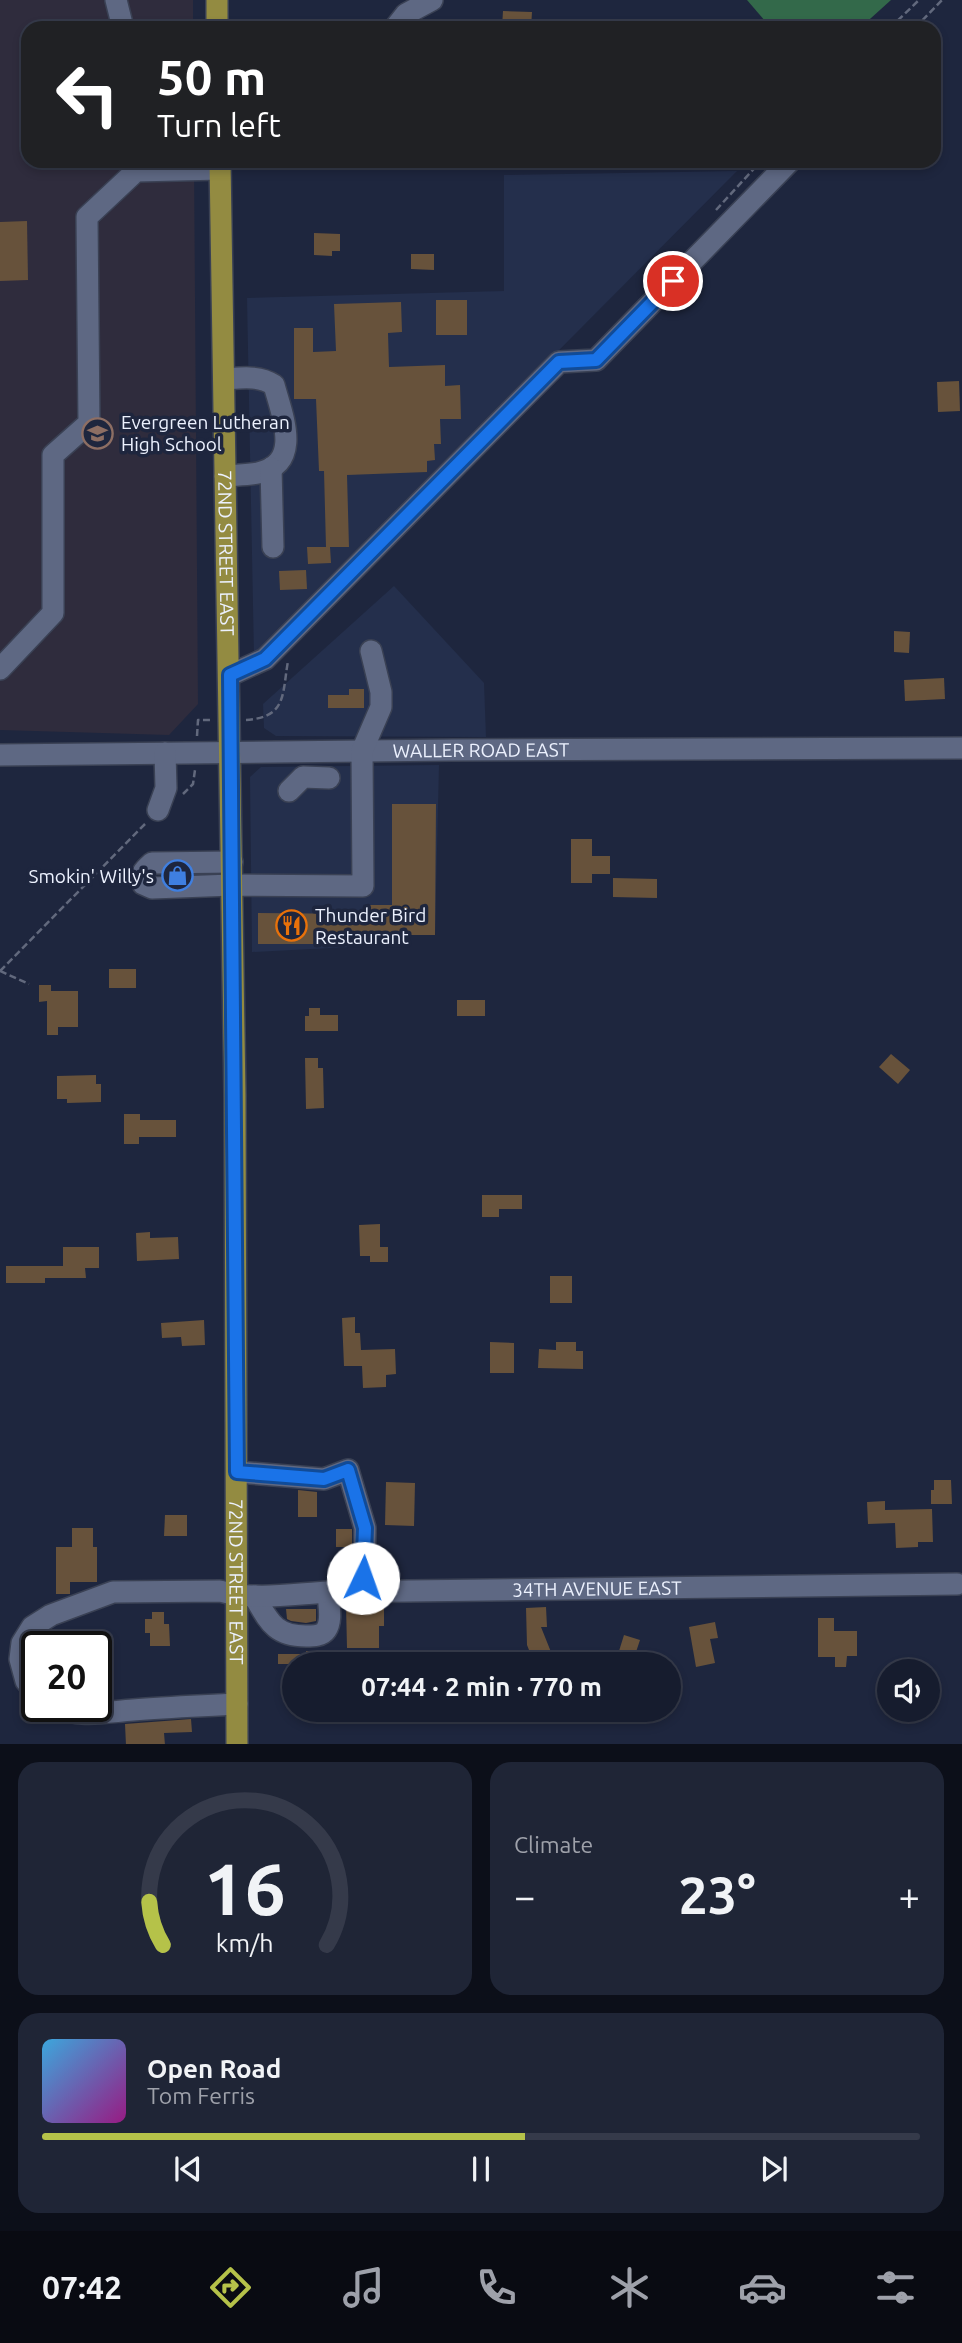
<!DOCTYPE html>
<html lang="en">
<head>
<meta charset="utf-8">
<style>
	body { margin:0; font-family:Ubuntu,sans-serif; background:#1f2536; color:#f1f3f6; height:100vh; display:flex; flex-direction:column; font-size:26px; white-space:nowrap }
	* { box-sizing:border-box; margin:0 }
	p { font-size:23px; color:#9ea1aa }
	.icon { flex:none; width:38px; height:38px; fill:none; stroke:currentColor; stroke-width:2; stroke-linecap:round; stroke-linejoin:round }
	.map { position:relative; height:1744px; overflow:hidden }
	.sheet { display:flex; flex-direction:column; gap:18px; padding:18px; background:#0c0f19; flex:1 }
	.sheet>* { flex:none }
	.banner { position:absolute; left:21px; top:21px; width:920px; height:147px; border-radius:21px; box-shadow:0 4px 10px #0003,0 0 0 2px #353a4a; background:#202124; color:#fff; overflow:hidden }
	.fabs { position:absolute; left:877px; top:1659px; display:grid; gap:14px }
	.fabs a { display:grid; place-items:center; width:63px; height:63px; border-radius:50%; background:#161c2e; box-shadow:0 4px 10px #0003,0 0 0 2px #353a4a; font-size:35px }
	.speed { position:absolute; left:21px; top:1631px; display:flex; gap:14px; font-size:35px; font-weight:700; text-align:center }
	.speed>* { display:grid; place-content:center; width:91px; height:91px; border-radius:50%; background:#161c2e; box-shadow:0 4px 10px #0003,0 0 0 2px #353a4a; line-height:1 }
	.speed .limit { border:4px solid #111; border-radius:10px; background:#fff; color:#111 }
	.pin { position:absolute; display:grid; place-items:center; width:60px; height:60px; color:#fff; margin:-30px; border:4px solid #fff; border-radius:50%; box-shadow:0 2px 7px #0007 }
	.me { position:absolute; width:77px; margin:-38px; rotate:3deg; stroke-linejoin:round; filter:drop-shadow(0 0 5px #0008) }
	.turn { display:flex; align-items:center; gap:24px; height:147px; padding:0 21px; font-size:32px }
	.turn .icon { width:91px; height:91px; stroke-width:2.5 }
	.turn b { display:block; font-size:49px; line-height:60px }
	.big { font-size:52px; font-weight:700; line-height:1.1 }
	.sheet .tile { flex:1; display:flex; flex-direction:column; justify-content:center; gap:10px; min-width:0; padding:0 24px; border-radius:21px; background:#1f2536 }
	.sheet .dial { align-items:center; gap:0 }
	.dial svg { height:182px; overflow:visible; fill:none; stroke:#353a4a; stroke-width:7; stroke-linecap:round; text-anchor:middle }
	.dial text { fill:#f1f3f6; stroke:none }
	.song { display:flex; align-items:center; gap:21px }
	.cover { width:84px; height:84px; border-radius:10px; background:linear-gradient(135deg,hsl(200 70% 55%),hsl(310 70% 35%)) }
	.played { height:7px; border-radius:4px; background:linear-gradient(90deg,#b5c249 55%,#353a4a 55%) }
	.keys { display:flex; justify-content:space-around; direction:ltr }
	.heat { display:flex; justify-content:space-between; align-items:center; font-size:38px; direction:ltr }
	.sheet .tiles { flex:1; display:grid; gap:18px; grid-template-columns:1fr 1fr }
	.tile:last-child { grid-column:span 2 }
	.trip { position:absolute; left:282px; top:1652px; width:399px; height:70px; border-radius:35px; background:#161c2e; box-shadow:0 4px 10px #0003,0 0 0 2px #353a4a; font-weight:700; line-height:70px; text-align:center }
	.tab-bar { display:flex; height:112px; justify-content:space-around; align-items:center; background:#090b12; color:#9ea1aa }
	.tab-bar .icon { width:49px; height:49px }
	.tab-bar .selected { color:#b5c249 }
	.tab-bar b { font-size:32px; color:#f1f3f6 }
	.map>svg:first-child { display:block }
	.built { fill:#242f4c }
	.education { fill:#2f2c3d }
	.forest { fill:#33694a }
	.building { fill:#67523b }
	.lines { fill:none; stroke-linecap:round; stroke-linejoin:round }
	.minor-casing { stroke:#3a4154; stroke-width:24 }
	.major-casing { stroke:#3a4154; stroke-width:24 }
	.path { stroke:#62697d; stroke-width:2.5; stroke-dasharray:7 3.5; stroke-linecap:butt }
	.minor { stroke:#5e6883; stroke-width:21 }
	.major { stroke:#938b41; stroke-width:21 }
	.route-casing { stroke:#114b97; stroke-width:18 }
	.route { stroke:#1a73e8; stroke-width:12 }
	.labels { text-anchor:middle; stroke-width:7; stroke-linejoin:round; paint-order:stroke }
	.poi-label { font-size:19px; fill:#ecf1fe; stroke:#1e263e; text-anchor:start }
	.street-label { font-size:19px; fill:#ecf1fe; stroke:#1e263e }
</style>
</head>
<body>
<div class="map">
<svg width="962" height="1745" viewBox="0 0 962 1745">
	<rect width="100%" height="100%" fill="#1e263e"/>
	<g class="built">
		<polygon points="737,171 254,657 247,298 504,291 504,175"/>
		<polygon points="394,586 484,683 486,737 276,736 264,728 263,704"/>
		<polygon points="439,765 435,935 407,935 406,944 252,952 250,777 261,767"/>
	</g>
	<polygon class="education" points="0,0 193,0 193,28 28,28 28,161 194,161 198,704 169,735 0,730"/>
	<polygon class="forest" points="747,0 891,0 860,28 771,28"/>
	<g class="building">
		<polygon points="503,11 532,12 531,28 502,28"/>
		<polygon points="27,221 28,280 0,281 0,222"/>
		<polygon points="314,233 340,234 340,251 332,251 332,256 314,255"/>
		<polygon points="411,254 434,254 434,270 411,269"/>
		<rect x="436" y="300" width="31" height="35"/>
		<polygon points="401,302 402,332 388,333 389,367 445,365 445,386 460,385 461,419 440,419 441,444 434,444 435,460 427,461 427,472 347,475 349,547 330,547 331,563 308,564 307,547 326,547 324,471 319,471 316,399 294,399 294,328 313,328 313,352 336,351 334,304"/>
		<polygon points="959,381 960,411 938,412 937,382"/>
		<polygon points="306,570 307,589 280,590 279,571"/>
		<polygon points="894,631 910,632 909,653 894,652"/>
		<polygon points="944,678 945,699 905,701 904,680"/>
		<polygon points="349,689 364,689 364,708 328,708 328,695 349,695"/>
		<polygon points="392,804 436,804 435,935 406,935 406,944 258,944 258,913 368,914 368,905 392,905"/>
		<polygon points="571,839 592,839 592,856 610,856 610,874 592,874 592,883 571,883"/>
		<polygon points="613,878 657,879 657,898 613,897"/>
		<rect x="109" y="969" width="27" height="19"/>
		<polygon points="39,985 51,985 51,991 78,991 78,1027 58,1027 58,1035 47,1035 47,1001 39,1002"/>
		<rect x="457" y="1000" width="28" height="16"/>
		<polygon points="309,1008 320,1008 320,1015 338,1015 338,1031 305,1031 305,1016 309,1016"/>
		<polygon points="891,1054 910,1070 898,1084 879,1067"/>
		<polygon points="305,1058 318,1058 318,1068 323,1068 324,1108 306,1109"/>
		<polygon points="96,1075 96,1084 101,1084 101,1102 67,1103 67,1099 57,1099 57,1076"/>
		<polygon points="124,1114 140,1114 140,1120 176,1120 176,1137 139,1137 139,1144 124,1144"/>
		<polygon points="482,1195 522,1195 522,1209 499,1209 499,1217 482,1217"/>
		<polygon points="380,1224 380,1247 388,1247 388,1262 370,1262 370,1256 360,1256 359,1225"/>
		<polygon points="150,1232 150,1238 178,1237 179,1259 137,1261 136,1233"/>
		<polygon points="63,1247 99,1247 99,1268 85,1268 86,1278 45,1278 45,1283 6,1283 6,1266 63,1266"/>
		<rect x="550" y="1276" width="22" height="27"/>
		<polygon points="355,1317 355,1333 360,1333 361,1350 395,1349 396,1374 386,1375 386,1387 363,1388 362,1366 344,1366 342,1318"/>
		<polygon points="204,1320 205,1345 182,1346 181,1337 162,1338 161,1323"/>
		<polygon points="490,1342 514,1343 514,1373 490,1373"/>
		<polygon points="556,1342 576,1342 576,1351 583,1351 583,1369 538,1368 539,1349 556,1350"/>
		<polygon points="934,1480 951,1480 952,1504 931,1504 931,1490 934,1490"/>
		<polygon points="386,1482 415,1483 414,1526 385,1525"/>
		<polygon points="298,1490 317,1492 317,1517 298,1517"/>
		<polygon points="885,1501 885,1510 932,1509 933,1542 918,1542 918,1547 896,1548 895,1523 868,1524 867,1502"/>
		<polygon points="165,1515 187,1515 187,1536 164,1536"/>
		<polygon points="72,1528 93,1528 93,1547 97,1547 97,1582 70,1582 70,1594 56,1594 56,1547 72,1547"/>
		<rect x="336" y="1529" width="16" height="18"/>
		<polygon points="384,1604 384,1626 379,1626 379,1648 347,1648 346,1605"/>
		<polygon points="546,1607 547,1627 541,1627 551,1652 533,1660 527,1645 526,1608"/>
		<polygon points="286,1609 316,1609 316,1621 306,1623 291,1621 287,1619"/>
		<polygon points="152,1612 164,1612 164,1624 169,1624 170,1646 150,1646 150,1633 145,1633 145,1619 152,1619"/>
		<polygon points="818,1618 834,1618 834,1631 857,1631 857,1656 847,1656 846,1667 835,1667 835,1657 818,1657"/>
		<polygon points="715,1622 718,1638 710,1639 715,1663 696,1667 689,1627"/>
		<polygon points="624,1635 640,1640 632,1664 615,1664"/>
		<polygon points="306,1651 316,1651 316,1664 278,1664 278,1654 306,1654"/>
		<polygon points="191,1719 192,1732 164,1733 165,1745 126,1745 125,1724"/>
	</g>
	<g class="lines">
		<defs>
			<g id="minor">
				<polyline points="116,0 123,28"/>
				<polyline points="395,28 406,14 432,0"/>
				<path d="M224 379C241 378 259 375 274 385 282 415 303 463 258 473 248 475 236 475 225 476"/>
				<polyline points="271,468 273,547"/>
				<polyline points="0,669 53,613 53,455 89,423 87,217 136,171 220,169"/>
				<polyline points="230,675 265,659 559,362 596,360 790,161"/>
				<path id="s1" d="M0 755 452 750 962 748"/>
				<polyline points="289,791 303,777 329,778"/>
				<polyline points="158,810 166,788 165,753"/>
				<path d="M232 862 152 863C144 870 140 873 143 884L152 888 232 885 363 886 362 751 381 707V692L371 651"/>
				<polyline points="237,1472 324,1479 348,1470 365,1528 364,1592"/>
				<path d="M254 1596C269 1621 274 1636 306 1636 313 1636 322 1636 326 1630 333 1620 328 1603 328 1592"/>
				<path id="s2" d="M37 1694 26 1681 20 1659 22 1643 32 1627 51 1615 113 1592 220 1591C254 1601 293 1594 328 1592L957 1584"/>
				<path d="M53 1706C80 1718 105 1712 133 1710 168 1707 202 1706 237 1704"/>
			</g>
			<g id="major">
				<polyline points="217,0 217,28"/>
				<path id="s3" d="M220 161 235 1095 237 1745"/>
			</g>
		</defs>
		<use href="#minor" class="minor-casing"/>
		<use href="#major" class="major-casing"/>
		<g class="path">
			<polyline points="890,28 919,0"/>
			<polyline points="915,28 942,0"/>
			<polyline points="716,210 761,161"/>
			<path d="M246 720C287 717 282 695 288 661"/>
			<polyline points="197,736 198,720 211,720"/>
			<polyline points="183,794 193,784 195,770"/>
			<polyline points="0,971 147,822"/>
			<polyline points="0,971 29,984"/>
		</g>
		<use href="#minor" class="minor"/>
		<use href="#major" class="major"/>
	</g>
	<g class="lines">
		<defs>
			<polyline id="route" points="363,1578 365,1528 348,1470 324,1479 237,1472 230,675 265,659 559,362 596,360 673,281"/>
		</defs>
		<use href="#route" class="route-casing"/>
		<use href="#route" class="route"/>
	</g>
	<defs>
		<symbol id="school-ring" viewBox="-11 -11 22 22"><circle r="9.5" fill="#1e263e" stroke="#8d6e63" stroke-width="1.5"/><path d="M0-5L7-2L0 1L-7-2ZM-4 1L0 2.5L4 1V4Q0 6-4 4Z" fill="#8d6e63"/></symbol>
		<symbol id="shop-ring" viewBox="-11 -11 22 22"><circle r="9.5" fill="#1e263e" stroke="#3f7fe0" stroke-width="1.5"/><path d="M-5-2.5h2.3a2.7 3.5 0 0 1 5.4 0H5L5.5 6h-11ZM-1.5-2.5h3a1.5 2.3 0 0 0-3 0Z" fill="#3f7fe0"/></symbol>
		<symbol id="restaurant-ring" viewBox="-11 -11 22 22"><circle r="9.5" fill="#1e263e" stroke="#e8710a" stroke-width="1.5"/><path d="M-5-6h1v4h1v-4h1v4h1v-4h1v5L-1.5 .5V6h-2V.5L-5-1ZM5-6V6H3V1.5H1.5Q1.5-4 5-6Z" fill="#e8710a"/></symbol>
	</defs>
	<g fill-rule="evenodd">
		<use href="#school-ring" x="80" y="416" width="35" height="35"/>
		<use href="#shop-ring" x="160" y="858" width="35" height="35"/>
		<use href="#restaurant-ring" x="274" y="908" width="35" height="35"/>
	</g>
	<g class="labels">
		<g class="poi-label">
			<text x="121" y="429">Evergreen Lutheran<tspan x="121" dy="22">High School</tspan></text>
			<text x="154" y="883" text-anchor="end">Smokin' Willy's</text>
			<text x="315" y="922">Thunder Bird<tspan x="315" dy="22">Restaurant</tspan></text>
		</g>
		<g class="street-label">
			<text dy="7" stroke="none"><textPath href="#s3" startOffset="392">72ND STREET EAST</textPath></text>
			<text dy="7" stroke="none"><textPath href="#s1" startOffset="481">WALLER ROAD EAST</textPath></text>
			<text dy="7" stroke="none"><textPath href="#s3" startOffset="1421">72ND STREET EAST</textPath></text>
			<text dy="7" stroke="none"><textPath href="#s2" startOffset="648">34TH AVENUE EAST</textPath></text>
		</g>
	</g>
</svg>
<div class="fabs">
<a><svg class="icon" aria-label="sound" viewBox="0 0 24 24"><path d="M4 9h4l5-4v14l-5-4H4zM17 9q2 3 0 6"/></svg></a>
</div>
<div class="speed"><div class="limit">20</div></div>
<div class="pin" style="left:673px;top:281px;background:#d93025"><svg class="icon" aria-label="arrive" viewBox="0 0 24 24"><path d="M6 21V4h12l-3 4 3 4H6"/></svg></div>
<svg class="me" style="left:363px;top:1578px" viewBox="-20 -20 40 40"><circle r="19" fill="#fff"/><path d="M0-13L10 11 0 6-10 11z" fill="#1a73e8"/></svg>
<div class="trip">07:44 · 2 min · 770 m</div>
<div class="banner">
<div class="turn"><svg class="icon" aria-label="left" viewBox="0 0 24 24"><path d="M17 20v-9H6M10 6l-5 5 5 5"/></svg><div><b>50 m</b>Turn left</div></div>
</div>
</div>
<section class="sheet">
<div class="tiles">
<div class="tile dial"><svg viewBox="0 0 100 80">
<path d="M14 69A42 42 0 1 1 86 69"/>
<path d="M14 69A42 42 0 0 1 8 50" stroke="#b5c249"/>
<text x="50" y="56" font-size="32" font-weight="700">16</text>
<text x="50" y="72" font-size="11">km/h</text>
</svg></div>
<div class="tile"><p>Climate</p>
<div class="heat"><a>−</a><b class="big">23°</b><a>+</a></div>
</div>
<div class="tile">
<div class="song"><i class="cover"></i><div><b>Open Road</b><p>Tom Ferris</p></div></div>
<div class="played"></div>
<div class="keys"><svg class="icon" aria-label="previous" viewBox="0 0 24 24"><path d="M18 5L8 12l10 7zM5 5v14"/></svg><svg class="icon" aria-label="pause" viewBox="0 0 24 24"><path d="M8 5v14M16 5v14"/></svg><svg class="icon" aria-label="next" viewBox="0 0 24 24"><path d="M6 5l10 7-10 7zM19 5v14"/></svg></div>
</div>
</div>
</section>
<nav class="tab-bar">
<b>07:42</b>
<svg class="icon selected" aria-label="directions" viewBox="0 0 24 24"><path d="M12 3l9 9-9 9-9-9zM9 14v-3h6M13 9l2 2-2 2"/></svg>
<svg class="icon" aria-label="music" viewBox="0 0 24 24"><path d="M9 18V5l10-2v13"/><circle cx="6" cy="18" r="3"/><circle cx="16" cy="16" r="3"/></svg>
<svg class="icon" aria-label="phone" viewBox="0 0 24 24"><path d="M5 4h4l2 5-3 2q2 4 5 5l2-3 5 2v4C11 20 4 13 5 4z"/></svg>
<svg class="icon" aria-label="climate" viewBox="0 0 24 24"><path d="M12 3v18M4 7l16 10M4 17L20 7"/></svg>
<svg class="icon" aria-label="car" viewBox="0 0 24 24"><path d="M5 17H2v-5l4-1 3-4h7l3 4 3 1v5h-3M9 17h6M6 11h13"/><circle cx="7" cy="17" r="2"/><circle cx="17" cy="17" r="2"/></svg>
<svg class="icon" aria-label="filters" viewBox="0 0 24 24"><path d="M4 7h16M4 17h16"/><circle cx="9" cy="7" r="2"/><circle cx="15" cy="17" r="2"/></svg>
</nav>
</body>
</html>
